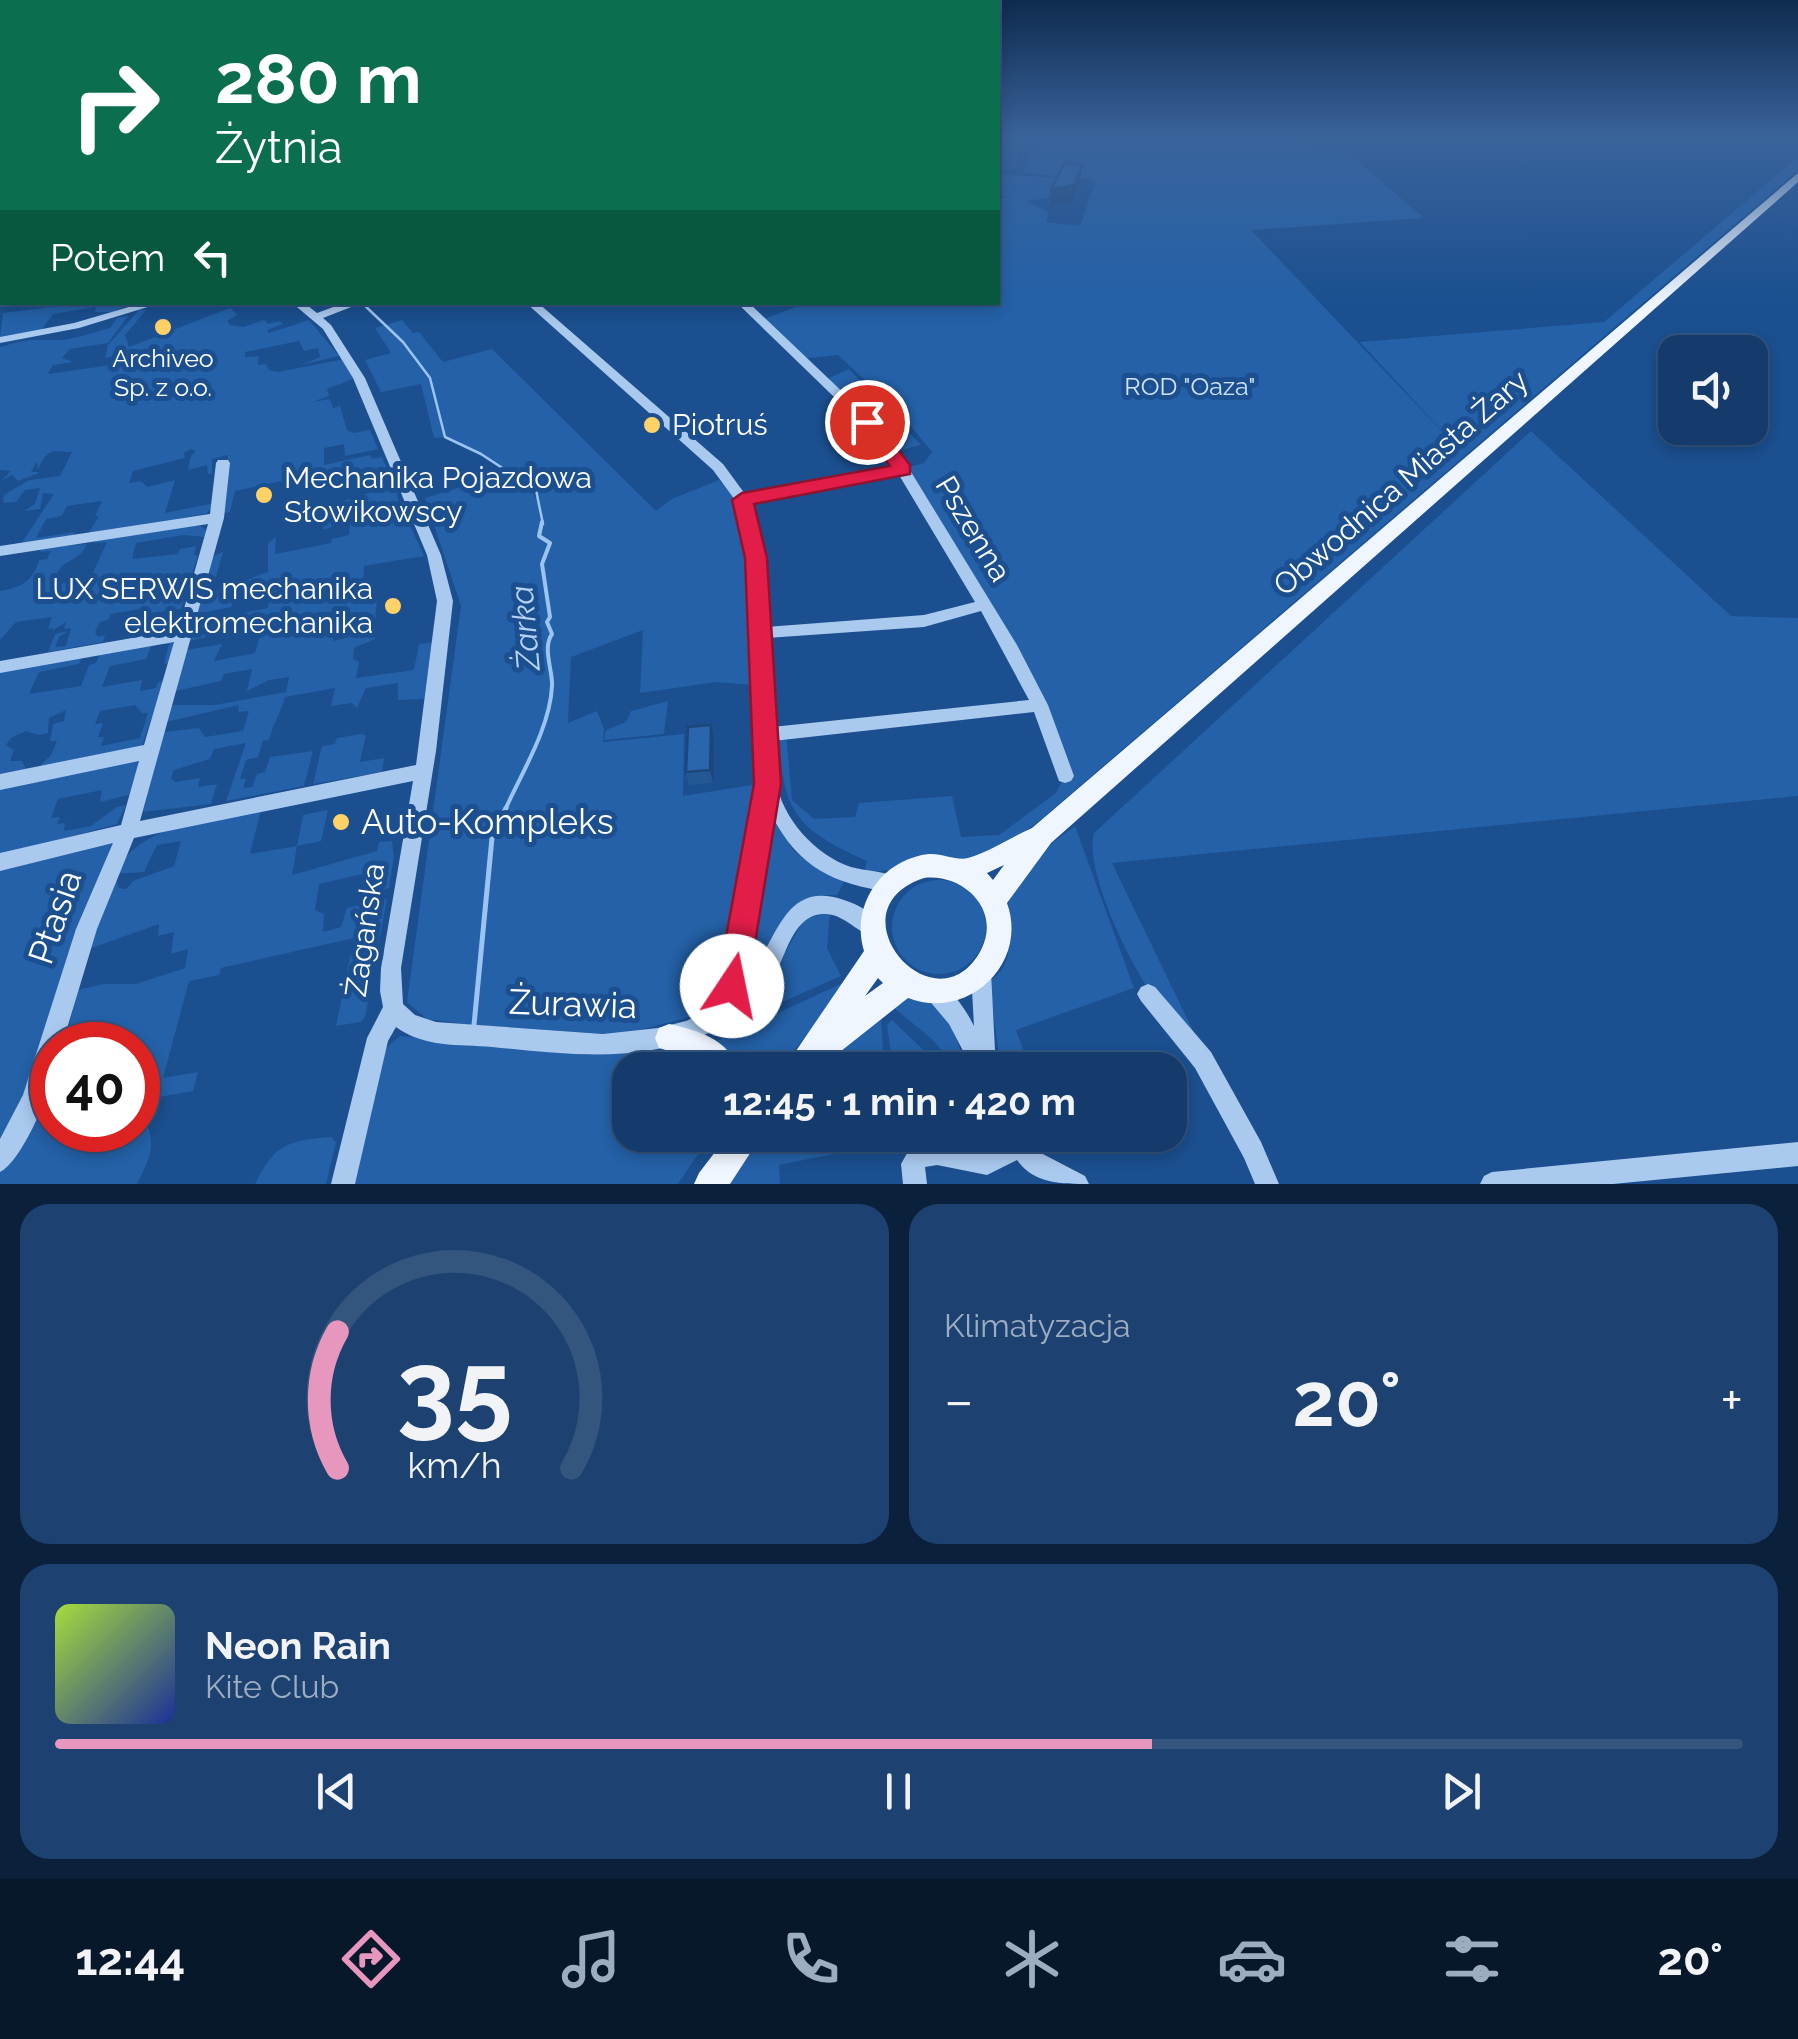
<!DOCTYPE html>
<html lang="pl">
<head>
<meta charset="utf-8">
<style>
	body { margin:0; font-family:Raleway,sans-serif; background:#1d4271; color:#f1f3f6; height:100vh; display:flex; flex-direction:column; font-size:38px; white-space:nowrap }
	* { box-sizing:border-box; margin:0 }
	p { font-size:32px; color:#9dadc1 }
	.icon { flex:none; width:55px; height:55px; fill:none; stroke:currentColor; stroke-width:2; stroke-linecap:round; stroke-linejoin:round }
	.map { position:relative; height:1184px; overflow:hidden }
	.details { display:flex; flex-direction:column; gap:20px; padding:20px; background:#0b203b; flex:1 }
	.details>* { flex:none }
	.banner { position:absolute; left:0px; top:0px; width:1000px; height:305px; box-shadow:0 5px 15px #0003,0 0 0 2px #33557e; background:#0b6e4f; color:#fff; overflow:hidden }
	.fabs { position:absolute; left:1658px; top:335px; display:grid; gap:20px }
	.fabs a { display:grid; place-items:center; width:110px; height:110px; border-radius:20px; background:#143b6b; box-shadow:0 5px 15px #0003,0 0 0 2px #33557e; font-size:50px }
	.speed { position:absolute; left:30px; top:1022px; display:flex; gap:20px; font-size:50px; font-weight:700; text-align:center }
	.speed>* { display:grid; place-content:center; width:130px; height:130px; border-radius:50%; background:#143b6b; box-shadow:0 5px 15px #0003,0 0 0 2px #33557e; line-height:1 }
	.speed .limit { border:15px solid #d22; background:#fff; color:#111 }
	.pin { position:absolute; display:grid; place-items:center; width:85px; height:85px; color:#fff; margin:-42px; border:5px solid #fff; border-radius:50%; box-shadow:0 2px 10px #0007 }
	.me { position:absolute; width:110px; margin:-55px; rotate:11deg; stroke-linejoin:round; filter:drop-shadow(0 0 8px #0008) }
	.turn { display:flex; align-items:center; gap:35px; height:210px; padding:0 50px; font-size:45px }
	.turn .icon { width:130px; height:130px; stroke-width:2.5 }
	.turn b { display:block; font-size:70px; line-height:85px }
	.then { display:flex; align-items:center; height:95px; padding:0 50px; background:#0003; gap:20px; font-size:38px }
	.big { font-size:75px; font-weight:700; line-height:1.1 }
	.details .tile { flex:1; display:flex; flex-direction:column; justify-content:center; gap:15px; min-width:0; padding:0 35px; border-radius:30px; background:#1d4271 }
	.details .dial { align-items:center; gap:0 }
	.dial svg { height:260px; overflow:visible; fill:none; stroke:#33557e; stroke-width:7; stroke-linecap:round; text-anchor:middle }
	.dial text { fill:#f1f3f6; stroke:none }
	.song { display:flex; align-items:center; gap:30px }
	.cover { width:120px; height:120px; border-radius:15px; background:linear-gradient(135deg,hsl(80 70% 55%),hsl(230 70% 35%)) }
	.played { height:10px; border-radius:5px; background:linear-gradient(90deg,#e797bd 65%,#33557e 65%) }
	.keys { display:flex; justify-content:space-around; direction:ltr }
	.heat { display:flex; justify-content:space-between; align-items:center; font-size:55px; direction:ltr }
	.details .tiles { flex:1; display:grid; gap:20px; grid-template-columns:1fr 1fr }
	.tile:last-child { grid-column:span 2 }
	.trip { position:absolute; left:612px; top:1052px; width:575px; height:100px; border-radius:30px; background:#143b6b; box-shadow:0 5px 15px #0003,0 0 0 2px #33557e; font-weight:700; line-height:100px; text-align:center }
	.dock { display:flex; height:160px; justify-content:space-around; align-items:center; background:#08182b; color:#9dadc1 }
	.dock .icon { width:70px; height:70px }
	.dock .selected { color:#e797bd }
	.dock b { font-size:45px; color:#f1f3f6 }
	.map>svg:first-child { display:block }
	.green { fill:#2461a8; fill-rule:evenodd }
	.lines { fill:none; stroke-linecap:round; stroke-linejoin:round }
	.stream-far2 { stroke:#9cc4f0; stroke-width:2.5 }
	.stream-far1 { stroke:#9cc4f0; stroke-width:4 }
	.stream { stroke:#9cc4f0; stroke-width:5 }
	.minor { fill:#a9c9ee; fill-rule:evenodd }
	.major { fill:#f0f6ff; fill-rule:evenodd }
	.wall { fill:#245895 }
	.shaded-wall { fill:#1d4779 }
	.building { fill:#2a66ad; stroke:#1d4779; stroke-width:2.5 }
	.route { fill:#e11d48; stroke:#92132f; stroke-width:2.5 }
	.poi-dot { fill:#ffd166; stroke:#1b4f8f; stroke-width:4 }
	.labels { text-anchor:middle; stroke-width:10; stroke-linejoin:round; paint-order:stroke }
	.far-poi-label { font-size:25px; fill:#fff; stroke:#1b4f8f }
	.far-park-label { font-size:25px; fill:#cfe3fa; stroke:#1b4f8f }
	.poi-label { font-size:30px; fill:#fff; stroke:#1b4f8f; text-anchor:start }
	.street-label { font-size:30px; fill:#fff; stroke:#1b4f8f }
	.water-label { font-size:32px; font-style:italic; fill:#b5d3f5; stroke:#1b4f8f }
	.near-poi-label { font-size:35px; fill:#fff; stroke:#1b4f8f; text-anchor:start }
	.near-street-label { font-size:35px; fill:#fff; stroke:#1b4f8f }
</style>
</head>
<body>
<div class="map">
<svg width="1798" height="1184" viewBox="0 0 1798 1184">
	<rect width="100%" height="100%" fill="#1b4f8f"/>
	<g class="green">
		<path d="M1053 137H1278L1284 143 1333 147 1349 154 1424 218 1251 230 1453 443 1360 342 1604 322 1798 157V170L1038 822 988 857 864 873 867 861C801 831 782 815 780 741L786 733 792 800 814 819 855 817 859 803 952 796 961 837 999 835 1056 793 1065 775 1045 703 906 468 924 463 932 452 899 412 838 355 801 359 761 320 806 303 998 302V197L1012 198 998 195V174L1056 178 1052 197 1027 201 1049 212 1046 222 1080 226 1096 180 1022 172 1037 142 1048 144V147L1059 140Z"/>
		<polygon points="136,302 112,312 95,312 96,307 53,314 42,329 0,338 3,313 52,307 55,303"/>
		<path d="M230 308 237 315 227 321 230 325 244 327 264 320 268 324 279 321 283 324 267 330 269 333 309 320 339 356 301 365 320 357 318 348 304 351 299 341 245 352V357L259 356 258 365 266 364 269 370 278 372 345 359 353 379 327 389 329 396 312 402 330 399 333 408 340 406 347 430 354 433 370 430 378 449 345 456 344 444 324 448V465L370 455 372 459 382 457 392 480 368 487 365 478 320 484 310 475 235 491 230 512 224 513 228 455 212 459V474H208L207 465 188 470 191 456 196 451 191 449 184 453 185 458 133 471 129 483 141 481 147 487 175 480 165 513 215 503 206 514 88 534 99 516H95L102 501 67 506 62 516 46 519 36 538 75 532 74 536 21 544 54 494 43 493 40 509 24 511 35 504 40 488 25 490 16 502 3 503 4 495 29 480 60 476 72 452C57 453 49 444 38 470L37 461 31 472H39L37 474 18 481 12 475 1 481 11 471 0 470V347C23 340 33 339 55 340 69 341 95 332 110 328L117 318 128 316 108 343 70 349 62 358 74 362 53 365 48 374 118 364 122 355 105 358 108 345 139 310H146L125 335 129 347Z"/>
		<path d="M402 320 413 333 419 332 443 362 492 349 656 511 672 499 719 480C725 488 731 489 735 497 752 529 754 576 747 608L753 614 756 679 752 685 716 682 640 693 643 630 571 657 568 723 597 711 604 729 603 742 684 734 683 796 752 785 753 812 722 985 716 1003 705 1013 620 1035 474 1025 479 962 472 1025 427 1019 407 1002 461 606 425 498 506 473 528 483 540 506 536 490 529 482 447 437 434 438 421 384 381 392 365 360 391 353 375 328Z"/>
		<polygon points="849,369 921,445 890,453 827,379"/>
		<path d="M1531 431 1731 616 1798 618V796L1112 863 1199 1043C1185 1028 1168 1014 1155 998 1132 969 1083 868 1094 833Z"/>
		<polygon points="395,485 399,504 323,530 324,516 320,516 323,507"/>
		<path d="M401 506 424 556 364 566 363 598 377 596 375 624 353 620 328 628 325 636H333V641L375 631V639L354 648 353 659 359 662 356 678 414 670 419 644 433 642 424 699 398 700V683L366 688 357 708 352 703 331 706 335 688 285 697C281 713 273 723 269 740L263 741 258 757 246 760 240 779H246L243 788 252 787 257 774 265 772 270 757 313 751 304 786 226 801 246 743 214 749 210 759 174 770 171 778 175 782 200 778 198 787 217 784 211 804 143 812 163 732 199 728 205 737 243 731 249 711 238 712 239 705 166 722 171 705H215L286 692 289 677 269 680 247 691 252 669 224 674 221 681 175 691 186 650 222 644 214 661 255 653 263 624 189 641 194 622 268 608 271 595 259 596 266 586 236 591 231 607 197 614 213 556 223 552 212 591C232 588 248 578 268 572V543L276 537 275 554 331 543 332 539 349 535 350 523Z"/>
		<path d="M199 525 206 530V537L183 535 136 543 132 559 178 554 180 549 196 546 194 555H198L181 609 138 615 140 609 111 614 108 620 100 622 95 632 98 637 105 635 103 642 48 652 55 634 68 631 59 637 55 647 66 646 71 628 64 629 66 622 52 631 53 628 48 629 52 617 16 622 0 640V591C25 587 34 578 39 560L47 559 51 551 40 552 42 547 87 544C77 566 62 554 52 585L90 579 107 542 95 543 97 539Z"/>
		<path d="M166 640 175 643 169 663 164 664 169 644H152L146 659 110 666 102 687 142 680 140 691 156 688 158 682 164 681 142 746 127 752 39 767 51 755 57 741H50L53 724 64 721 66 710 49 718 48 733 38 735 26 731 11 738 6 745 14 750 10 761H22L26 769 0 774V672L82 657 79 664 39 672 29 694 81 686 89 665 96 663 101 652ZM135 705 142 713H148L140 738 101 746 104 737H98L103 723 95 724 100 711Z"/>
		<polygon points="668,701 664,734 604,740 606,730 626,722 631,711"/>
		<polygon points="360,734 366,735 360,762 384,758 382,772 313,784 322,746 335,744 337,738"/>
		<polygon points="136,761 139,764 129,795 100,802 102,790 58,799 51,818 60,817 57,824 65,823 64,831 91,826 117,807 126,805 117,824 0,856 0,788"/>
		<path d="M261 810 250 854 297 846 303 815 328 810 321 841 297 846 292 875 377 851 379 842 392 841 394 857 389 888 361 894 362 874 319 884 315 910 324 914 323 932 341 927 347 908 387 899 365 1017 360 1022 336 1026 354 938 221 968 219 975 189 981 163 1078 198 1072 193 1091 159 1097 138 1094V1045H64L78 990 104 984H136L185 968 188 949 171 954 174 932 158 936 159 924 89 949 116 880 119 888 126 889 133 881 174 866 181 841 157 845 144 872 113 874C143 822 207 822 261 810Z"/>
		<path d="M769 810 793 850 812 865 844 882 837 895C786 894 786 923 764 957 757 968 747 979 739 989Z"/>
		<path d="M1075 826 1134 988 1016 1030 1031 1070H1001L989 981C1022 962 1002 923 1010 894 1018 868 1054 841 1075 826Z"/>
		<path d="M114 842 36 1095H52V1130H138V1111C159 1138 152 1155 137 1184H0V867Z"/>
		<circle cx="939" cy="927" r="47"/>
		<polygon points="830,913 827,948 841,976 726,1027 726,1023 770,981 800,926 807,918"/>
		<polygon points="845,982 848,985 778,1070 739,1070 732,1055 717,1041"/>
		<path d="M897 997C958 1001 946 1023 969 1070H958L933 1040 888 1003Z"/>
		<polygon points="881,1017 884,1070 815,1070 843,1039"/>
		<polygon points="892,1020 944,1070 893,1070 887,1025"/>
		<polygon points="400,1036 588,1055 659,1050 702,1057 713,1070 630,1070 630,1135 711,1135 678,1184 354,1184 385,1049"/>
		<polygon points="763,1135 889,1135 889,1143 779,1165 780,1184 728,1184"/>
		<path d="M331 1137 336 1142 326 1184H255C274 1144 289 1140 331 1137Z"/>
	</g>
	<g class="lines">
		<polyline class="stream-far2" points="361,302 403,342 430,378 445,437 481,454 536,490 543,524"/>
		<path class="stream-far1" d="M505 810C522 772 550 728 552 686 553 671 542 648 552 634L547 622 550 617 542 564 550 543 539 536 542 522"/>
		<polyline class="stream" points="474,1025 492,838 506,808"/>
		<g class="minor">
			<polygon points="2,155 2,164 0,165 0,156"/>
			<polygon points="2,205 2,211 0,212 0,206"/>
			<polygon points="146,302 164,302 79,328 0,343 0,337 74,323"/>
			<path d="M291 302H303L317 313 347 302H364L323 318 331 325 365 378 441 555 453 601 436 751 401 968 403 1004 415 1015 436 1022 603 1034 658 1028 686 1021 714 1008 745 872 758 784 747 541 735 500 713 470 525 302H537L723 464 745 494 894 467 863 425 736 302H748L871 419 908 467 1017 645 1048 705 1074 776 1071 781 1065 783 1059 781 1034 712 773 741C774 754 773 768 776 781 782 818 815 855 851 867 866 871 882 871 897 877L900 883 897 889 890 892C834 884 799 868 772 816L765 872 740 985C749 976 757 965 763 954 782 920 795 883 844 900 859 905 874 913 881 927L878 934 871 936C852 929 840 909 816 915 793 922 787 951 777 970 768 985 757 1000 743 1012 732 1022 718 1029 704 1035 635 1064 564 1054 492 1047 458 1044 425 1048 396 1027L388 1041 355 1184H331L367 1038 383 1007 380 991 381 968 413 781 134 838 97 929 62 1045H52C52 1055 54 1067 52 1077 48 1099 20 1163 0 1172V1139L23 1095 76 929 113 843 0 871V853L121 825 139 761 0 790V774L144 745 174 642 0 673V661L178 630 208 524 0 556V546L210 514 216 463 218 460H228L230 463 224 518 140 821 416 765 437 601 427 555 353 378 323 329ZM899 475 975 602 924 615 766 627 761 541 750 502ZM981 611 1029 700 772 727 767 638 924 627Z"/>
			<path d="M981 962 988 965 991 972 996 1070H973L949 1024 927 998 923 991 927 984 934 981C952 989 965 1008 974 1026L971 972 974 965Z"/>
			<polygon points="1148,984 1155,987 1211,1052 1261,1142 1279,1184 1255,1184 1244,1158 1195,1068 1141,1001 1137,994 1141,987"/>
			<path d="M1001 1135H1027L1039 1152 1085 1176 1089 1184C1062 1184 1034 1184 1017 1160L987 1175 937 1165 925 1167 927 1184H903L901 1164 910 1148 937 1141 986 1151 1004 1141Z"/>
			<polygon points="1798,1142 1798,1166 1613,1184 1480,1184 1484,1176 1492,1172"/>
		</g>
		<g class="major">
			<path d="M1798 173V182L1051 843 1007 903C1029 964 967 1021 908 998L831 1059 820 1063 816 1070H783L864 951C850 905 882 859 929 854 942 853 957 861 968 858 990 852 1011 837 1032 828ZM1004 865 993 880 987 873ZM924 878C962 873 1002 909 981 950 936 1034 828 910 924 878ZM878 978 883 983 865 996Z"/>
			<path d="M669 1024C700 1031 726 1038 740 1070H705L696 1059 659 1048 655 1038 659 1028Z"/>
			<polygon points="728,1135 762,1135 730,1184 694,1184 699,1173"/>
		</g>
	</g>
	<g class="wall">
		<polygon points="998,137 1031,137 1016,170 998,169"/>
		<polygon points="714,738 713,783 689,785 686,772"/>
	</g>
	<g class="shaded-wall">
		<polygon points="1021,137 1031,137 1016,170 1018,142"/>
		<polygon points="1082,165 1080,181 1072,202 1050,206 1051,189"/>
		<polygon points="711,725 714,738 713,783 710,770"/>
	</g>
	<g class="building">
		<polygon points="998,137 1021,137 1018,142 998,141"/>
		<polygon points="1065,163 1082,165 1074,185 1051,189"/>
		<polygon points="711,725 710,770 686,772 688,727"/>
	</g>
	<linearGradient id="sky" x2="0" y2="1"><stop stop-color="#0f2b4f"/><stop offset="0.45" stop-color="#39639b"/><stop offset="1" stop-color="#39639b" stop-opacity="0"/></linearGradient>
	<rect width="1798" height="303" fill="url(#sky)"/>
	<polygon class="route" points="867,416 874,418 910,465 910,474 754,504 767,558 781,784 748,986 744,997 732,1001 721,997 717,986 754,784 745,558 732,500 742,493 890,466 858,422"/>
	<g class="poi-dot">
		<circle cx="163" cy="327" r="10"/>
		<circle cx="652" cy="425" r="10"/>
		<circle cx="264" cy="495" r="10"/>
		<circle cx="393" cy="606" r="10"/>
		<circle cx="341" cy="822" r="10"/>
	</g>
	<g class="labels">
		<g class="far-poi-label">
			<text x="163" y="367">Archiveo<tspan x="163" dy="29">Sp. z o.o.</tspan></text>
		</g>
		<g class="far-park-label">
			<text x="1190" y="395">ROD "Oaza"</text>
		</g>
		<g class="poi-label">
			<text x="672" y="435">Piotruś</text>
			<text x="284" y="488">Mechanika Pojazdowa<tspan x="284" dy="34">Słowikowscy</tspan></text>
			<text x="373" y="599" text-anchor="end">LUX SERWIS mechanika<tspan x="373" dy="34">elektromechanika</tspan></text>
		</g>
		<g class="street-label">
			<text transform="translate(1401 483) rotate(-41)" y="10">Obwodnica Miasta Żary</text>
			<text transform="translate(973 529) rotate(59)" y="10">Pszenna</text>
			<text transform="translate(365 930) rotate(-82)" y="10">Żagańska</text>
		</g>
		<g class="water-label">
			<text transform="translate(525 628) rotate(-95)" y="11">Żarka</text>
		</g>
		<g class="near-poi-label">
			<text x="361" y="834">Auto-Kompleks</text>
		</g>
		<g class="near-street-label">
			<text transform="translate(55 917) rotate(-71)" y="12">Ptasia</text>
			<text transform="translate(573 1004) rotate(2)" y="12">Żurawia</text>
		</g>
	</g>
</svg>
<div class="fabs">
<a><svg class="icon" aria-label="sound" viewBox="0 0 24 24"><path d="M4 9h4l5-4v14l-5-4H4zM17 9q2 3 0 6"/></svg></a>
</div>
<div class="speed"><div class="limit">40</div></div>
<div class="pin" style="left:867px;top:422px;background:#d93025"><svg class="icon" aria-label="arrive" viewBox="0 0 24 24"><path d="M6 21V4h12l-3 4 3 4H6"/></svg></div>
<svg class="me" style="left:732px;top:986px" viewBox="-20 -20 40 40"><circle r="19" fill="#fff"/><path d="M0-13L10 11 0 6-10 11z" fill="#e11d48"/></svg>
<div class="trip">12:45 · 1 min · 420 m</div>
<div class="banner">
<div class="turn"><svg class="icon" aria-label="right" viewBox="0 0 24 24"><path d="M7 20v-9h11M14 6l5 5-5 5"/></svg><div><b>280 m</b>Żytnia</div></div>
<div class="then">Potem<svg class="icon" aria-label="left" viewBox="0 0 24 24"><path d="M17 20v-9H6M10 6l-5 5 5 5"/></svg></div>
</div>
</div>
<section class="details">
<div class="tiles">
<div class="tile dial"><svg viewBox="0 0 100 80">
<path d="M14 69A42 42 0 1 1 86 69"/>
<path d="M14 69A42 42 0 0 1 14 27" stroke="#e797bd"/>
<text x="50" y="56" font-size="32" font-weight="700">35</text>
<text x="50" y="72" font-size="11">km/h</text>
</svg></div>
<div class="tile"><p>Klimatyzacja</p>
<div class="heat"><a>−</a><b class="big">20°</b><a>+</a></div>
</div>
<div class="tile">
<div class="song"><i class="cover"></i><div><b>Neon Rain</b><p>Kite Club</p></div></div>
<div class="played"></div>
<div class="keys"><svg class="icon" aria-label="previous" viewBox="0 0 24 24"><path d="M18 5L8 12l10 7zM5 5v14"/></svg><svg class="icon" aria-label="pause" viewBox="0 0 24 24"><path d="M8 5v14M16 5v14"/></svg><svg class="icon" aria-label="next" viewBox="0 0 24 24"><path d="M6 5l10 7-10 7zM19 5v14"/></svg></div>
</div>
</div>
</section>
<nav class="dock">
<b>12:44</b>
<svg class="icon selected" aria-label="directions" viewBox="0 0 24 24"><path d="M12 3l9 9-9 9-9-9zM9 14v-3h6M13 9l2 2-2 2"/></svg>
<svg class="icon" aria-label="music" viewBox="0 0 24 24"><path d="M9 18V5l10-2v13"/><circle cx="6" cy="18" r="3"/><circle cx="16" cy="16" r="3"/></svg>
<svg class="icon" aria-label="phone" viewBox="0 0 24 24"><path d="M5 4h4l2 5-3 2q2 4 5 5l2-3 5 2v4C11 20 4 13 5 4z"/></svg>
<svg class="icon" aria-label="climate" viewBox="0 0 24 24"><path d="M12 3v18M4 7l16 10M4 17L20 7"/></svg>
<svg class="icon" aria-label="car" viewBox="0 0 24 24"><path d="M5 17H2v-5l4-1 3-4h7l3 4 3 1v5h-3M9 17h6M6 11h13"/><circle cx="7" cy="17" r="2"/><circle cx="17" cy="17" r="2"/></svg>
<svg class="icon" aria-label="filters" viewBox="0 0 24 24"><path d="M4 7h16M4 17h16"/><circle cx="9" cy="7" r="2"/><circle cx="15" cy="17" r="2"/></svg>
<b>20°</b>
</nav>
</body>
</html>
